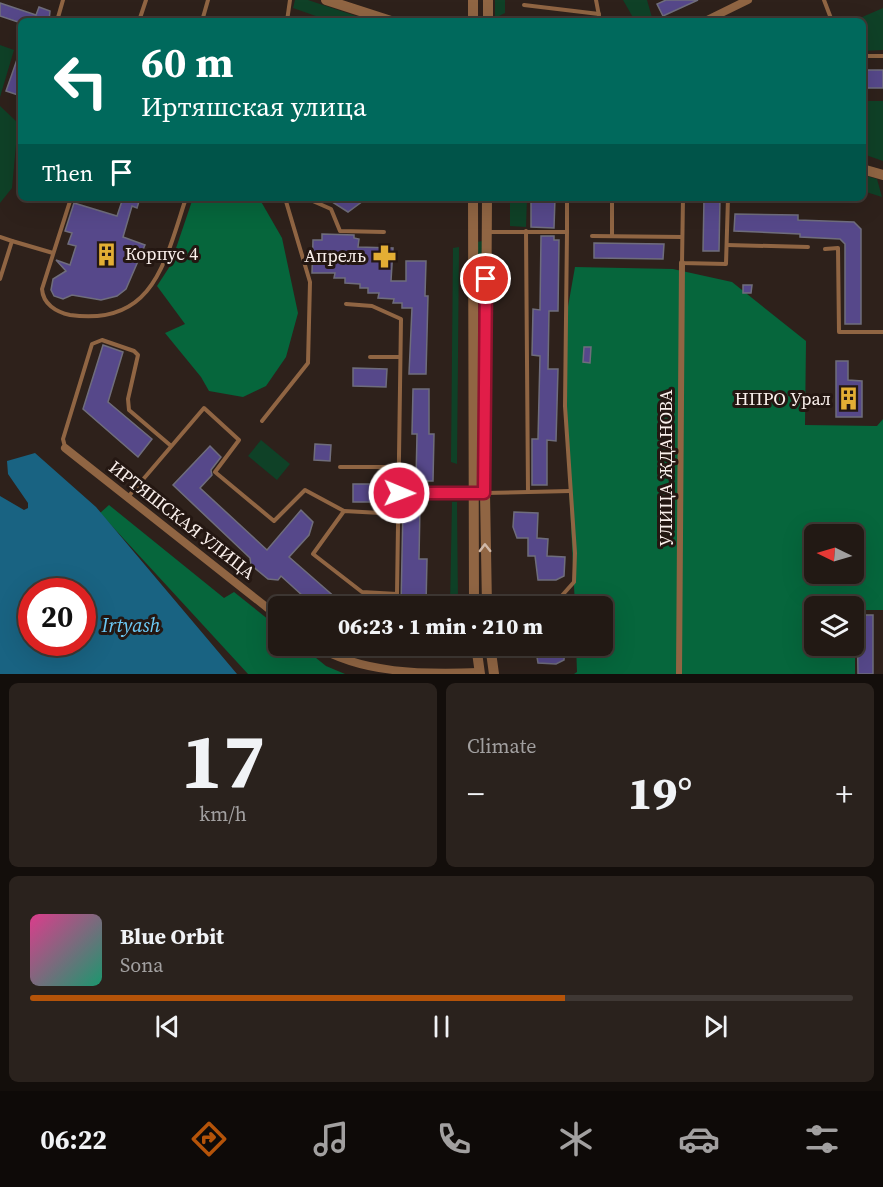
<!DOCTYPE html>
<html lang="en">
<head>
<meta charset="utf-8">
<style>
	body { margin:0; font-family:"Source Serif 4",serif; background:#2a221d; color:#f1f3f6; height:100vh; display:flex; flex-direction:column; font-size:22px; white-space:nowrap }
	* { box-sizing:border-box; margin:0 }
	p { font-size:20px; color:#a2a0a0 }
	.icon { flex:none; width:33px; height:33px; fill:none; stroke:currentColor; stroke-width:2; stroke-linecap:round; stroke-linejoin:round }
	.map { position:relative; height:674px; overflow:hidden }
	.side { display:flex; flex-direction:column; gap:9px; padding:9px; background:#130e0b; flex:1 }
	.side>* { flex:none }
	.guide { position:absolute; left:18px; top:18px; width:848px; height:183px; border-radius:9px; box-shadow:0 6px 24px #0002,0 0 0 2px #3f3834; background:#00695c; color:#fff; overflow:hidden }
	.needle { width:39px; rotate:275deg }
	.tools { position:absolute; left:804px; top:524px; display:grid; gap:12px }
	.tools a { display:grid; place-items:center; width:60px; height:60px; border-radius:9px; background:#221914; box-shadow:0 6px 24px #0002,0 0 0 2px #3f3834; font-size:30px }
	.speed { position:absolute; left:18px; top:578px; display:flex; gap:12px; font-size:30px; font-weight:700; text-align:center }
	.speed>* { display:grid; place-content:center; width:78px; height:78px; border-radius:50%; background:#221914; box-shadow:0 6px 24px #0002,0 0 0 2px #3f3834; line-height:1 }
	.speed .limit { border:9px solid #d22; background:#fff; color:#111 }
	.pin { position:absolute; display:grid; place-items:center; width:51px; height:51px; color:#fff; margin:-26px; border:3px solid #fff; border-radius:50%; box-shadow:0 2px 6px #0007 }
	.me { position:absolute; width:66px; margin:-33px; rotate:91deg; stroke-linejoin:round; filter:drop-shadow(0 0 4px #0008) }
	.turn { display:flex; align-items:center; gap:21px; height:126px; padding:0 24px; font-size:27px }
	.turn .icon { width:78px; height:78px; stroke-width:2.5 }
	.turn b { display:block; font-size:42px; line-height:51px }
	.then { display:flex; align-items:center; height:57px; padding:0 24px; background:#0003; gap:12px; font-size:22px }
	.big { font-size:45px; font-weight:800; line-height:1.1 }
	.side .widget { flex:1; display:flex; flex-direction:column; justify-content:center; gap:9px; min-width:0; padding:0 21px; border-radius:9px; background:#2a221d }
	.side .dial { align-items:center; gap:0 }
	.dial b { font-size:78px; line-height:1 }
	.song { display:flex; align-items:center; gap:18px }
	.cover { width:72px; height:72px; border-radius:9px; background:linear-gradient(135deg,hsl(330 70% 55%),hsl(160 70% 35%)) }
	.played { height:6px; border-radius:3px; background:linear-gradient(90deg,#b45309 65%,#3f3834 65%) }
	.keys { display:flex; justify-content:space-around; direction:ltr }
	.heat { display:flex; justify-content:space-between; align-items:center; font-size:33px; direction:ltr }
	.side .tiles { flex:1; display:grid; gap:9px; grid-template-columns:1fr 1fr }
	.widget:last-child { grid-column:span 2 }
	.trip { position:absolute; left:268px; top:596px; width:345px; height:60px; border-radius:9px; background:#221914; box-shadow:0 6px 24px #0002,0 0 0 2px #3f3834; font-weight:800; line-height:60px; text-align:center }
	.menu { display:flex; height:96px; justify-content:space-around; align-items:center; background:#0e0a08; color:#a2a0a0 }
	.menu .icon { width:42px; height:42px }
	.menu .current { color:#b45309 }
	.menu b { font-size:27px; color:#f1f3f6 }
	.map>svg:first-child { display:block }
	.green { fill:#0f4127 }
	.forest { fill:#06663c; fill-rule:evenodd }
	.water { fill:#196382; fill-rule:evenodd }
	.building { fill:#56488a; stroke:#6f6d7c; stroke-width:1.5 }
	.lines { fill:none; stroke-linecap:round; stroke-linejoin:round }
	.service { stroke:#906543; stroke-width:4 }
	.pedestrian { stroke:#906543; stroke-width:6 }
	.minor { stroke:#906543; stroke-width:8 }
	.tertiary { stroke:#906543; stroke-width:10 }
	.oneway { stroke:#d0b8a8 }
	.route-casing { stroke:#92132f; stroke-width:15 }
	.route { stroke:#e11d48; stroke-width:10 }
	.labels { text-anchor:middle; stroke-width:6; stroke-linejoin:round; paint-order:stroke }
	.poi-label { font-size:18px; fill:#faf0ec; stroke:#241712; text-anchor:end }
	.street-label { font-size:18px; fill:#faf0ec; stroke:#241712 }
	.water-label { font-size:20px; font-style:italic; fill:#6dcbf7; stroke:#241712 }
</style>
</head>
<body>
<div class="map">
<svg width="883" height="674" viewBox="0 0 883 674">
	<rect width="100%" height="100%" fill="#2e211b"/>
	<g class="green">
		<polygon points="295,0 308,0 371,21 330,21 293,8"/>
		<polygon points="495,0 505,0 505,13 495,18"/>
		<polygon points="623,0 647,0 653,21 635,21"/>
		<polygon points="883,8 883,50 863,51 862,21 853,21"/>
		<polygon points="0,45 14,50 0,97"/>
		<polygon points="863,101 883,101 883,161 863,154"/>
		<polygon points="0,106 18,123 12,188 0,203"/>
		<polygon points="863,175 877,179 882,197 863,191"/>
		<polygon points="510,198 527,198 526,227 510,226"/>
		<polygon points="482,241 480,479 476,478 477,242"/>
		<polygon points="459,247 457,464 451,462 453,248"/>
		<polygon points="261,440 290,464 277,480 248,456"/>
		<polygon points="452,502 457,502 458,606 450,606"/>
	</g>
	<g class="forest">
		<polygon points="193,198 259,198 282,238 298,313 286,357 266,386 243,397 209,391 201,377 165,333 185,324 157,286 170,266"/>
		<path d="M575 267 673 269 732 282 806 341 805 425 877 426 883 419V610H855V674H574L577 672 576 645H603V606H575L565 406 566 318ZM814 534H854V573H814ZM814 606H854V645H814Z"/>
		<polygon points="109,505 224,598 234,592 279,628 279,645 300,645 326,666 345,674 248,674 100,513"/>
	</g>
	<path class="water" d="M35 453 96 507 237 674H0V496L24 510 28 508V503L8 474 7 461ZM32 591H82V642H32Z"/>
	<g class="building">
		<polygon points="666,0 698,0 663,16 657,4"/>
		<polygon points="0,3 36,15 39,7 50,11 49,21 21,23 0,16"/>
		<polygon points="20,51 21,51 21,96 6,91"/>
		<rect x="862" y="70" width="21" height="18"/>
		<polygon points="123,198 140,198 137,208 132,206 123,237 145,245 126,289 117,296 101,300 72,295 63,299 54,296 51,290 53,279 66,271 56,260 70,265 76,246 68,244 72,233 65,231 74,203 117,216"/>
		<polygon points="326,198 367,198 348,212"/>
		<polygon points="531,198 555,198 554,228 531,227"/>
		<polygon points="704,198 720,198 719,251 703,251"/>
		<polygon points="735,214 798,215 798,220 854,222 861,229 861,324 845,324 845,244 840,239 800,237 800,234 734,231"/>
		<polygon points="322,234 354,235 354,238 359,239 358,247 393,248 391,281 406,281 406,261 426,261 425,296 428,296 426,374 409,374 412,308 402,308 402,303 393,303 394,299 378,298 379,293 368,293 368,288 360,288 360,284 345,283 345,278 334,278 335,273 312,273 313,240 322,240"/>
		<polygon points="541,236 554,236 554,240 559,240 558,311 549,311 548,369 558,369 556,441 547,440 547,485 532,485 532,439 538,439 540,356 532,355 533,309 540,310"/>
		<polygon points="594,243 664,244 663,259 594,258"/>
		<polygon points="743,285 752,285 751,293 743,293"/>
		<polygon points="103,345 123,352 108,402 152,439 138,457 83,409"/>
		<polygon points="584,347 591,347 590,363 583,362"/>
		<polygon points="836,361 848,361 848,380 862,381 862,417 836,417"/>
		<polygon points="353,368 387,369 386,387 353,386"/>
		<polygon points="413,389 429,389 429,434 434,434 433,481 416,481 417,434 412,434"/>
		<polygon points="315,444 331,445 330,461 314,460"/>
		<polygon points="210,446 221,457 211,470 212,475 200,488 267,550 301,510 313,522 309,535 289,557 345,606 314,606 281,576 278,580 268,579 251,565 250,558 173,485"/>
		<rect x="353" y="484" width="33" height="18"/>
		<polygon points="420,505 419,559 427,559 426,606 401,606 403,506"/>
		<polygon points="514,512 538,513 537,538 548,539 547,556 565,557 564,576 556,580 538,580 535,556 528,556 528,538 517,538 513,527"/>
		<polygon points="513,595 537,596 537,606 512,606"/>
		<polygon points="857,615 873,615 873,674 858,674"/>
		<polygon points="535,645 565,645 564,660 556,664 538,663"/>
	</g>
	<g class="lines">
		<g class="service">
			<polyline points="596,0 600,21"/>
			<polyline points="824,0 832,21"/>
			<polyline points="524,5 599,14"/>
			<polyline points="57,21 63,0"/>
			<polyline points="139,21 146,0"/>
			<polyline points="202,21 208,0"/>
			<polyline points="287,21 290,0"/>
			<polyline points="862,56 883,56"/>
			<path d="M71 198 42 289C43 304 56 312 70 315 154 327 165 261 186 198"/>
			<polyline points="306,198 331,209 340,231 384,232"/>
			<polyline points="567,198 567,232"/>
			<polyline points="683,198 682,263 726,264 728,198"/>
			<polyline points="526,231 528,491"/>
			<polyline points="488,232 567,232 565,406 575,553 574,582 558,600 558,606"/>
			<polyline points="592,236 682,237"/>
			<polyline points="612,236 612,198"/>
			<polyline points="0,237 12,241 0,279"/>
			<polyline points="12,241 53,253"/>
			<polyline points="727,245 808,247"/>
			<polyline points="825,249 838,248 839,332 883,332"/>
			<polyline points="346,304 372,306 401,319 397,594 362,592 313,554 344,511 399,514"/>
			<polyline points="370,357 400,357"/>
			<polyline points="262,421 308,363 310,282 285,198"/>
			<polyline points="65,447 63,439 92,344 102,340 134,351 138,355 128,399 129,410 170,445"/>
			<polyline points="340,467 399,467"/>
			<polyline points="399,493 472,494"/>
			<polyline points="485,493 570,491"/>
			<polyline points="128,497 204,408 239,440 215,472 274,521 305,490 344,511"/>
		</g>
		<polyline class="pedestrian" points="679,674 682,263"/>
		<g class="minor">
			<polyline points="705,21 748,0"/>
			<polyline points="65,448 279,617"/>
			<path d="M315 645C361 674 424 674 479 672"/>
		</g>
		<g class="tertiary">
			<polyline points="326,0 391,21"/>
			<polyline points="473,21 473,0"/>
			<polyline points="488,21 488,0"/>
			<polyline points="862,169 883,175"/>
			<polyline points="473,198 474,606"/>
			<polyline points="487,198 485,493 487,606"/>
			<polyline points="476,645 480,674"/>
			<polyline points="490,645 494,674"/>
		</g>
	</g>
	<defs><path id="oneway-chevron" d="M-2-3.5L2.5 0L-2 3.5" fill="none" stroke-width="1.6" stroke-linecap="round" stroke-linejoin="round" transform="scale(1.5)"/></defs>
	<use class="oneway" href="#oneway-chevron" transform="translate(485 548) rotate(-91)"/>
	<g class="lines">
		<defs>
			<polyline id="route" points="399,493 484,493 486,279"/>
		</defs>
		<use href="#route" class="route-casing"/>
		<use href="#route" class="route"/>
	</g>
	<defs>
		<symbol id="building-bare" viewBox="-9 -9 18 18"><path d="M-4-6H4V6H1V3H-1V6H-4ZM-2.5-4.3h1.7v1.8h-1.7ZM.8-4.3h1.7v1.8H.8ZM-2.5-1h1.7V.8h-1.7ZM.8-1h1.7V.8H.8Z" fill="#e3ae34" stroke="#241712" stroke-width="2.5" paint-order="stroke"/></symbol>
		<symbol id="pharmacy-bare" viewBox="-9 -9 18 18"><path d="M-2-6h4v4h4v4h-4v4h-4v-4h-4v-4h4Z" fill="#e3ae34" stroke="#241712" stroke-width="2.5" paint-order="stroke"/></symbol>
	</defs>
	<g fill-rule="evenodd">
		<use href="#building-bare" x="90" y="238" width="33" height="33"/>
		<use href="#pharmacy-bare" x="368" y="240" width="33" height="33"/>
		<use href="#building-bare" x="832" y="382" width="33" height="33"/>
	</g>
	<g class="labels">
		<g class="poi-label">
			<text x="125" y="260" text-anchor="start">Корпус 4</text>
			<text x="366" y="262">Апрель</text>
			<text x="831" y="405">НПРО Урал</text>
		</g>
		<g class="street-label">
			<text transform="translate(666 468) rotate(-90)" y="6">УЛИЦА ЖДАНОВА</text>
			<text transform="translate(182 520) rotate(38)" y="6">ИРТЯШСКАЯ УЛИЦА</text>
		</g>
		<g class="water-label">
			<text x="131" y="632">Irtyash</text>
		</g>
	</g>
</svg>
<div class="tools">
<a><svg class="needle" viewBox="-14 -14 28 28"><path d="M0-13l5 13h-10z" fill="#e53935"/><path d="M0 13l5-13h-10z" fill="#a2a0a0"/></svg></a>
<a><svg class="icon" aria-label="layers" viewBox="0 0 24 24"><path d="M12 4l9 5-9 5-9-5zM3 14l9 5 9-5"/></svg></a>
</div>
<div class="speed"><div class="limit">20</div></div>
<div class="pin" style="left:486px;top:279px;background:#d93025"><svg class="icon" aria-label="arrive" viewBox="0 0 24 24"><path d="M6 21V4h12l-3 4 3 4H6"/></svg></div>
<svg class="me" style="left:399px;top:493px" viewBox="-20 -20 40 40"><circle r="17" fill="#e11d48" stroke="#fff" stroke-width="3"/><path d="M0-11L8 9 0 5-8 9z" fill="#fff"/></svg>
<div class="trip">06:23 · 1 min · 210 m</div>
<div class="guide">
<div class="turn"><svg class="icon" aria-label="left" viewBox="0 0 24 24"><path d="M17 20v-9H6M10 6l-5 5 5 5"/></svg><div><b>60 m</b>Иртяшская улица</div></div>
<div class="then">Then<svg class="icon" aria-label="arrive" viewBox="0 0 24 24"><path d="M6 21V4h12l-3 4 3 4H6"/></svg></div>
</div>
</div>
<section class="side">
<div class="tiles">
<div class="widget dial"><b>17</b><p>km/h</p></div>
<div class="widget"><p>Climate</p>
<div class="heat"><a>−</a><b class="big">19°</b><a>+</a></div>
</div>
<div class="widget">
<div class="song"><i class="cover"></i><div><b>Blue Orbit</b><p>Sona</p></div></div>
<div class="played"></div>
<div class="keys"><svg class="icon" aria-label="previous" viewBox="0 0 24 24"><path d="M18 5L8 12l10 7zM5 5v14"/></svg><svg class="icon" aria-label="pause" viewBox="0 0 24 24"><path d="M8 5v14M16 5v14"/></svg><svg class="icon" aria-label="next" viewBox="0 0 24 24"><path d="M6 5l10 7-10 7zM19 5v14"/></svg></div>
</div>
</div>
</section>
<nav class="menu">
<b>06:22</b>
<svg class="icon current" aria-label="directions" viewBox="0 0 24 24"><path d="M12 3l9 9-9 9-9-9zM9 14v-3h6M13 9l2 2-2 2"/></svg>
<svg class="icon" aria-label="music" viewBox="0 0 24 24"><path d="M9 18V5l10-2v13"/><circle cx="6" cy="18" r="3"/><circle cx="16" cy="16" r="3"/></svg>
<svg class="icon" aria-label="phone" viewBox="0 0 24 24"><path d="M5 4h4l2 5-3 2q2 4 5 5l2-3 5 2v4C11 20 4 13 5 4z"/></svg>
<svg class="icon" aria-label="climate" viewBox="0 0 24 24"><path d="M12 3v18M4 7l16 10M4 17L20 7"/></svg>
<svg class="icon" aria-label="car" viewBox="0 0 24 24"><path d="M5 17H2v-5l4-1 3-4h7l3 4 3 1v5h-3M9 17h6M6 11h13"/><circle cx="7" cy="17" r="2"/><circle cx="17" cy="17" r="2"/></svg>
<svg class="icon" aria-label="filters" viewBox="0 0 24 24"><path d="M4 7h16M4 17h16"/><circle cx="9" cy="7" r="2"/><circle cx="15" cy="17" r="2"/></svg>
</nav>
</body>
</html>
